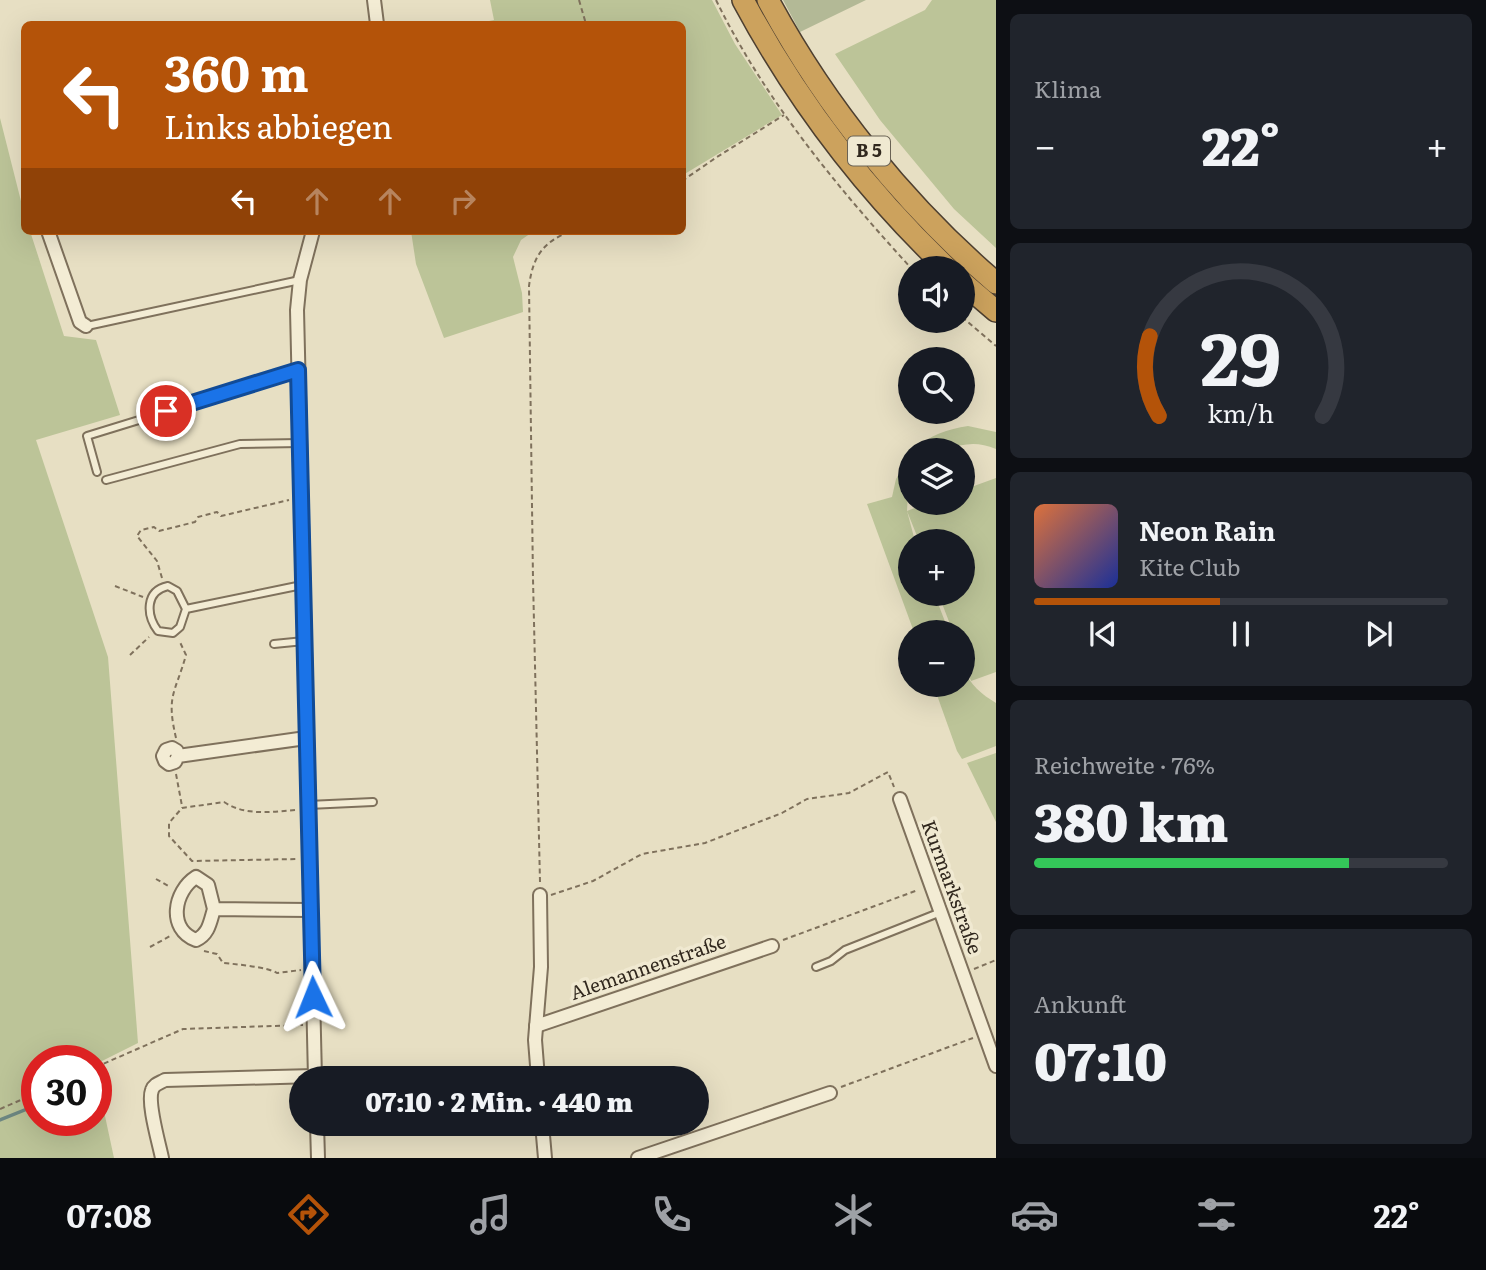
<!DOCTYPE html>
<html lang="de">
<head>
<meta charset="utf-8">
<style>
	body { margin:0; font-family:Literata,serif; background:#20242c; color:#f1f3f6; height:100vh; display:flex; flex-direction:column; font-size:26px; white-space:nowrap }
	* { box-sizing:border-box; margin:0 }
	p { font-size:23px; color:#9ea1a6 }
	.icon { flex:none; width:38px; height:38px; fill:none; stroke:currentColor; stroke-width:2; stroke-linecap:round; stroke-linejoin:round }
	.map { position:relative; flex:1; overflow:hidden }
	.panel { display:flex; flex-direction:column; gap:14px; padding:14px; background:#0d0f14; width:490px }
	.panel>* { flex:none }
	.hud { position:absolute; left:21px; top:21px; width:665px; height:214px; border-radius:10px; box-shadow:0 7px 28px #0002; background:#b45309; color:#fff; overflow:hidden }
	.controls { position:absolute; left:898px; top:256px; display:grid; gap:14px }
	.controls a { display:grid; place-items:center; width:77px; height:77px; border-radius:50%; background:#171b24; box-shadow:0 7px 28px #0002; font-size:35px }
	.speed { position:absolute; left:21px; top:1045px; display:flex; gap:14px; font-size:35px; font-weight:700; text-align:center }
	.speed>* { display:grid; place-content:center; width:91px; height:91px; border-radius:50%; background:#171b24; box-shadow:0 7px 28px #0002; line-height:1 }
	.speed .limit { border:10px solid #d22; background:#fff; color:#111 }
	.pin { position:absolute; display:grid; place-items:center; width:60px; height:60px; color:#fff; margin:-30px; border:4px solid #fff; border-radius:50%; box-shadow:0 2px 7px #0007 }
	.me { position:absolute; width:77px; margin:-38px; rotate:358deg; stroke-linejoin:round; filter:drop-shadow(0 0 5px #0008) }
	.turn { display:flex; align-items:center; gap:24px; height:147px; padding:0 28px; font-size:32px }
	.turn .icon { width:91px; height:91px; stroke-width:2.5 }
	.turn b { display:block; font-size:49px; line-height:60px }
	.lanes { display:flex; align-items:center; height:66px; padding:0 28px; background:#0003; justify-content:center; gap:35px; direction:ltr }
	.lanes .off { opacity:.35 }
	.big { font-size:52px; font-weight:800; line-height:1.1 }
	.panel .widget { flex:1; display:flex; flex-direction:column; justify-content:center; gap:10px; min-width:0; padding:0 24px; border-radius:10px; background:#20242c }
	.panel .dial { align-items:center; gap:0 }
	.dial svg { height:182px; overflow:visible; fill:none; stroke:#363941; stroke-width:7; stroke-linecap:round; text-anchor:middle }
	.dial text { fill:#f1f3f6; stroke:none }
	.song { display:flex; align-items:center; gap:21px }
	.cover { width:84px; height:84px; border-radius:10px; background:linear-gradient(135deg,hsl(20 70% 55%),hsl(230 70% 35%)) }
	.played { height:7px; border-radius:4px; background:linear-gradient(90deg,#b45309 45%,#363941 45%) }
	.keys { display:flex; justify-content:space-around; direction:ltr }
	.heat { display:flex; justify-content:space-between; align-items:center; font-size:38px; direction:ltr }
	.charge { height:10px; border-radius:5px; background:linear-gradient(90deg,#34c759 76%,#363941 0) }
	.trip { position:absolute; left:289px; top:1066px; width:420px; height:70px; border-radius:35px; background:#171b24; box-shadow:0 7px 28px #0002; font-weight:800; line-height:70px; text-align:center }
	.dock { display:flex; height:112px; justify-content:space-around; align-items:center; background:#090b0e; color:#9ea1a6 }
	.dock .icon { width:49px; height:49px }
	.dock .on { color:#b45309 }
	.dock b { font-size:32px; color:#f1f3f6 }
	main { display:flex; flex:1; min-height:0 }
	.map>svg:first-child { display:block }
	.green { fill:#bcc498 }
	.cemetery { fill:#b3b996 }
	.lines { fill:none; stroke-linecap:round; stroke-linejoin:round }
	.stream { stroke:#6d8782; stroke-width:3.5 }
	.lane-casing { stroke:#7f715c; stroke-width:10 }
	.street-casing { stroke:#7f715c; stroke-width:16 }
	.highway-casing { stroke:#4d3f30; stroke-width:24 }
	.path { stroke:#7f715c; stroke-width:2; stroke-dasharray:5 3.5; stroke-linecap:butt }
	.lane { stroke:#f3ecd4; stroke-width:6 }
	.street { stroke:#f3ecd4; stroke-width:12 }
	.highway { stroke:#cca25d; stroke-width:21 }
	.route-casing { stroke:#114b97; stroke-width:18 }
	.route { stroke:#1a73e8; stroke-width:12 }
	.labels { text-anchor:middle; stroke-width:7; stroke-linejoin:round; paint-order:stroke }
	.shield { fill:#f0e9d1; stroke:#6a6254; stroke-width:2 }
	.shield-label { font-size:18px; font-weight:bold; fill:#31281e }
	.street-label { font-size:19px; fill:#31281e; stroke:#f0e9d1 }
</style>
</head>
<body>
<main>
<div class="map">
<svg width="996" height="1158" viewBox="0 0 996 1158">
	<rect width="100%" height="100%" fill="#e7dfc3"/>
	<g class="green">
		<polygon points="490,0 712,0 735,44 782,115 683,175 682,24 474,24 494,20"/>
		<polygon points="932,0 996,0 996,248 954,209 880,120 835,54 925,10"/>
		<polygon points="0,118 24,213 24,231 30,231 64,336 96,340 120,415 36,440 108,657 138,1043 96,1064 96,1060 37,1060 37,1120 96,1120 96,1074 114,1158 0,1158"/>
		<polygon points="411,231 534,231 521,240 513,257 522,293 523,312 444,338 416,264"/>
		<path d="M968 426 996 432V449C977 441 964 444 945 449 936 451 925 450 915 450 929 435 948 429 968 426Z"/>
		<polygon points="910,456 907,511 930,502 962,502 963,490 996,478 996,672 971,681 963,658 962,632 953,632 938,593 962,593 962,541 919,541 907,511 915,541 910,541 910,593 934,593 949,632 914,632 867,504 892,497 896,479"/>
		<path d="M963 669C971 685 981 694 996 703V746L962 759 957 751 933 684H962Z"/>
		<polygon points="996,753 996,822 967,763"/>
	</g>
	<polygon class="cemetery" points="783,0 866,0 800,32"/>
	<g class="lines">
		<polyline class="stream" points="0,1120 37,1105"/>
		<defs>
			<g id="lane">
				<polyline points="87,326 300,280"/>
				<polyline points="97,472 87,436 298,371"/>
				<polyline points="106,480 240,444 300,443"/>
				<path d="M186 609 180 627 173 633 158 631C146 615 145 591 168 586L177 591 186 609 302 585"/>
				<polyline points="274,644 304,641"/>
				<polyline points="308,805 373,802"/>
				<polyline points="816,967 831,961 845,950 941,912"/>
			</g>
			<g id="street">
				<polyline points="374,0 377,24"/>
				<polyline points="48,231 80,322 86,326"/>
				<polyline points="313,231 300,280 297,310 315,1078"/>
				<polyline points="178,756 175,762 169,764 165,761 163,756 166,750 172,748 177,751 178,756 306,738"/>
				<polyline points="900,799 996,1066"/>
				<path d="M214 909C210 922 209 934 196 940 167 929 174 891 196 877L208 885 214 909 310 910"/>
				<polyline points="536,1026 772,946"/>
				<polyline points="538,1078 535,1040 541,967 540,895"/>
				<polyline points="317,1124 318,1158"/>
				<polyline points="542,1124 545,1158"/>
				<path d="M162 1158C159 1143 147 1103 152 1090 154 1084 160 1083 165 1080L315 1076"/>
				<polyline points="638,1158 830,1093"/>
			</g>
			<g id="highway">
				<path d="M743 0C796 99 865 190 947 268"/>
				<path d="M768 0C825 106 905 205 996 283"/>
				<polyline points="962,282 996,311"/>
			</g>
		</defs>
		<use href="#lane" class="lane-casing"/>
		<use href="#street" class="street-casing"/>
		<use href="#highway" class="highway-casing"/>
		<g class="path">
			<polyline points="579,0 586,24"/>
			<path d="M716 0C765 100 836 186 911 268"/>
			<polyline points="682,181 717,157 784,115"/>
			<polyline points="962,317 996,346"/>
			<polyline points="162,578 157,561 137,536 141,530 154,527 159,531 195,522 198,517 217,512 221,516 289,500"/>
			<polyline points="115,586 143,597"/>
			<polyline points="130,655 149,637"/>
			<path d="M176 738C166 695 175 694 186 655L179 640"/>
			<polyline points="176,774 182,806"/>
			<path d="M295 810C271 812 245 816 224 802L182 808 169 823V836L192 861 298 859"/>
			<polyline points="156,879 170,887"/>
			<path d="M540 882 533 579 529 286C533 256 543 242 571 231"/>
			<polyline points="551,895 593,881 642,854 705,843 782,813 807,799 849,793 888,772 894,787"/>
			<polyline points="783,940 918,890"/>
			<polyline points="150,947 172,935"/>
			<path d="M204 951 217 954 223 963C235 964 268 967 277 973L301 970"/>
			<polyline points="974,969 996,960"/>
			<polyline points="96,1067 183,1029 303,1025"/>
			<polyline points="841,1087 973,1038"/>
			<polyline points="0,1109 37,1093"/>
		</g>
		<use href="#lane" class="lane"/>
		<use href="#street" class="street"/>
		<use href="#highway" class="highway"/>
	</g>
	<g class="lines">
		<defs>
			<polyline id="route" points="166,411 298,370 313,997"/>
		</defs>
		<use href="#route" class="route-casing"/>
		<use href="#route" class="route"/>
	</g>
	<g class="labels">
		<rect class="shield" x="848" y="136.5" width="42" height="29" rx="5"/>
		<g class="shield-label">
			<text x="869" y="157">B 5</text>
		</g>
		<g class="street-label">
			<text transform="translate(952 887) rotate(70)" y="7">Kurmarkstraße</text>
			<text transform="translate(648 967) rotate(-19)" y="7">Alemannenstraße</text>
		</g>
	</g>
</svg>
<div class="controls">
<a><svg class="icon" aria-label="sound" viewBox="0 0 24 24"><path d="M4 9h4l5-4v14l-5-4H4zM17 9q2 3 0 6"/></svg></a>
<a><svg class="icon" aria-label="search" viewBox="0 0 24 24"><circle cx="10" cy="10" r="6"/><path d="M15 15l6 6"/></svg></a>
<a><svg class="icon" aria-label="layers" viewBox="0 0 24 24"><path d="M12 4l9 5-9 5-9-5zM3 14l9 5 9-5"/></svg></a>
<a>+</a>
<a>−</a>
</div>
<div class="speed"><div class="limit">30</div></div>
<div class="pin" style="left:166px;top:411px;background:#d93025"><svg class="icon" aria-label="arrive" viewBox="0 0 24 24"><path d="M6 21V4h12l-3 4 3 4H6"/></svg></div>
<svg class="me" style="left:313px;top:997px" viewBox="-20 -20 40 40"><path d="M0-17L14 15 0 8-14 15z" fill="#1a73e8" stroke="#fff" stroke-width="4"/></svg>
<div class="trip">07:10 · 2 Min. · 440 m</div>
<div class="hud">
<div class="turn"><svg class="icon" aria-label="left" viewBox="0 0 24 24"><path d="M17 20v-9H6M10 6l-5 5 5 5"/></svg><div><b>360 m</b>Links abbiegen</div></div>
<div class="lanes"><svg class="icon" aria-label="left" viewBox="0 0 24 24"><path d="M17 20v-9H6M10 6l-5 5 5 5"/></svg><svg class="icon off" aria-label="ahead" viewBox="0 0 24 24"><path d="M12 20V5M6 11l6-6 6 6"/></svg><svg class="icon off" aria-label="ahead" viewBox="0 0 24 24"><path d="M12 20V5M6 11l6-6 6 6"/></svg><svg class="icon off" aria-label="right" viewBox="0 0 24 24"><path d="M7 20v-9h11M14 6l5 5-5 5"/></svg></div>
</div>
</div>
<section class="panel">
<div class="widget"><p>Klima</p>
<div class="heat"><a>−</a><b class="big">22°</b><a>+</a></div>
</div>
<div class="widget dial"><svg viewBox="0 0 100 80">
<path d="M14 69A42 42 0 1 1 86 69"/>
<path d="M14 69A42 42 0 0 1 10 34" stroke="#b45309"/>
<text x="50" y="56" font-size="32" font-weight="700">29</text>
<text x="50" y="72" font-size="11">km/h</text>
</svg></div>
<div class="widget">
<div class="song"><i class="cover"></i><div><b>Neon Rain</b><p>Kite Club</p></div></div>
<div class="played"></div>
<div class="keys"><svg class="icon" aria-label="previous" viewBox="0 0 24 24"><path d="M18 5L8 12l10 7zM5 5v14"/></svg><svg class="icon" aria-label="pause" viewBox="0 0 24 24"><path d="M8 5v14M16 5v14"/></svg><svg class="icon" aria-label="next" viewBox="0 0 24 24"><path d="M6 5l10 7-10 7zM19 5v14"/></svg></div>
</div>
<div class="widget"><p>Reichweite · 76%</p><b class="big">380 km</b><div class="charge"></div></div>
<div class="widget"><p>Ankunft</p><b class="big">07:10</b></div>
</section>
</main>
<nav class="dock">
<b>07:08</b>
<svg class="icon on" aria-label="directions" viewBox="0 0 24 24"><path d="M12 3l9 9-9 9-9-9zM9 14v-3h6M13 9l2 2-2 2"/></svg>
<svg class="icon" aria-label="music" viewBox="0 0 24 24"><path d="M9 18V5l10-2v13"/><circle cx="6" cy="18" r="3"/><circle cx="16" cy="16" r="3"/></svg>
<svg class="icon" aria-label="phone" viewBox="0 0 24 24"><path d="M5 4h4l2 5-3 2q2 4 5 5l2-3 5 2v4C11 20 4 13 5 4z"/></svg>
<svg class="icon" aria-label="climate" viewBox="0 0 24 24"><path d="M12 3v18M4 7l16 10M4 17L20 7"/></svg>
<svg class="icon" aria-label="car" viewBox="0 0 24 24"><path d="M5 17H2v-5l4-1 3-4h7l3 4 3 1v5h-3M9 17h6M6 11h13"/><circle cx="7" cy="17" r="2"/><circle cx="17" cy="17" r="2"/></svg>
<svg class="icon" aria-label="filters" viewBox="0 0 24 24"><path d="M4 7h16M4 17h16"/><circle cx="9" cy="7" r="2"/><circle cx="15" cy="17" r="2"/></svg>
<b>22°</b>
</nav>
</body>
</html>
